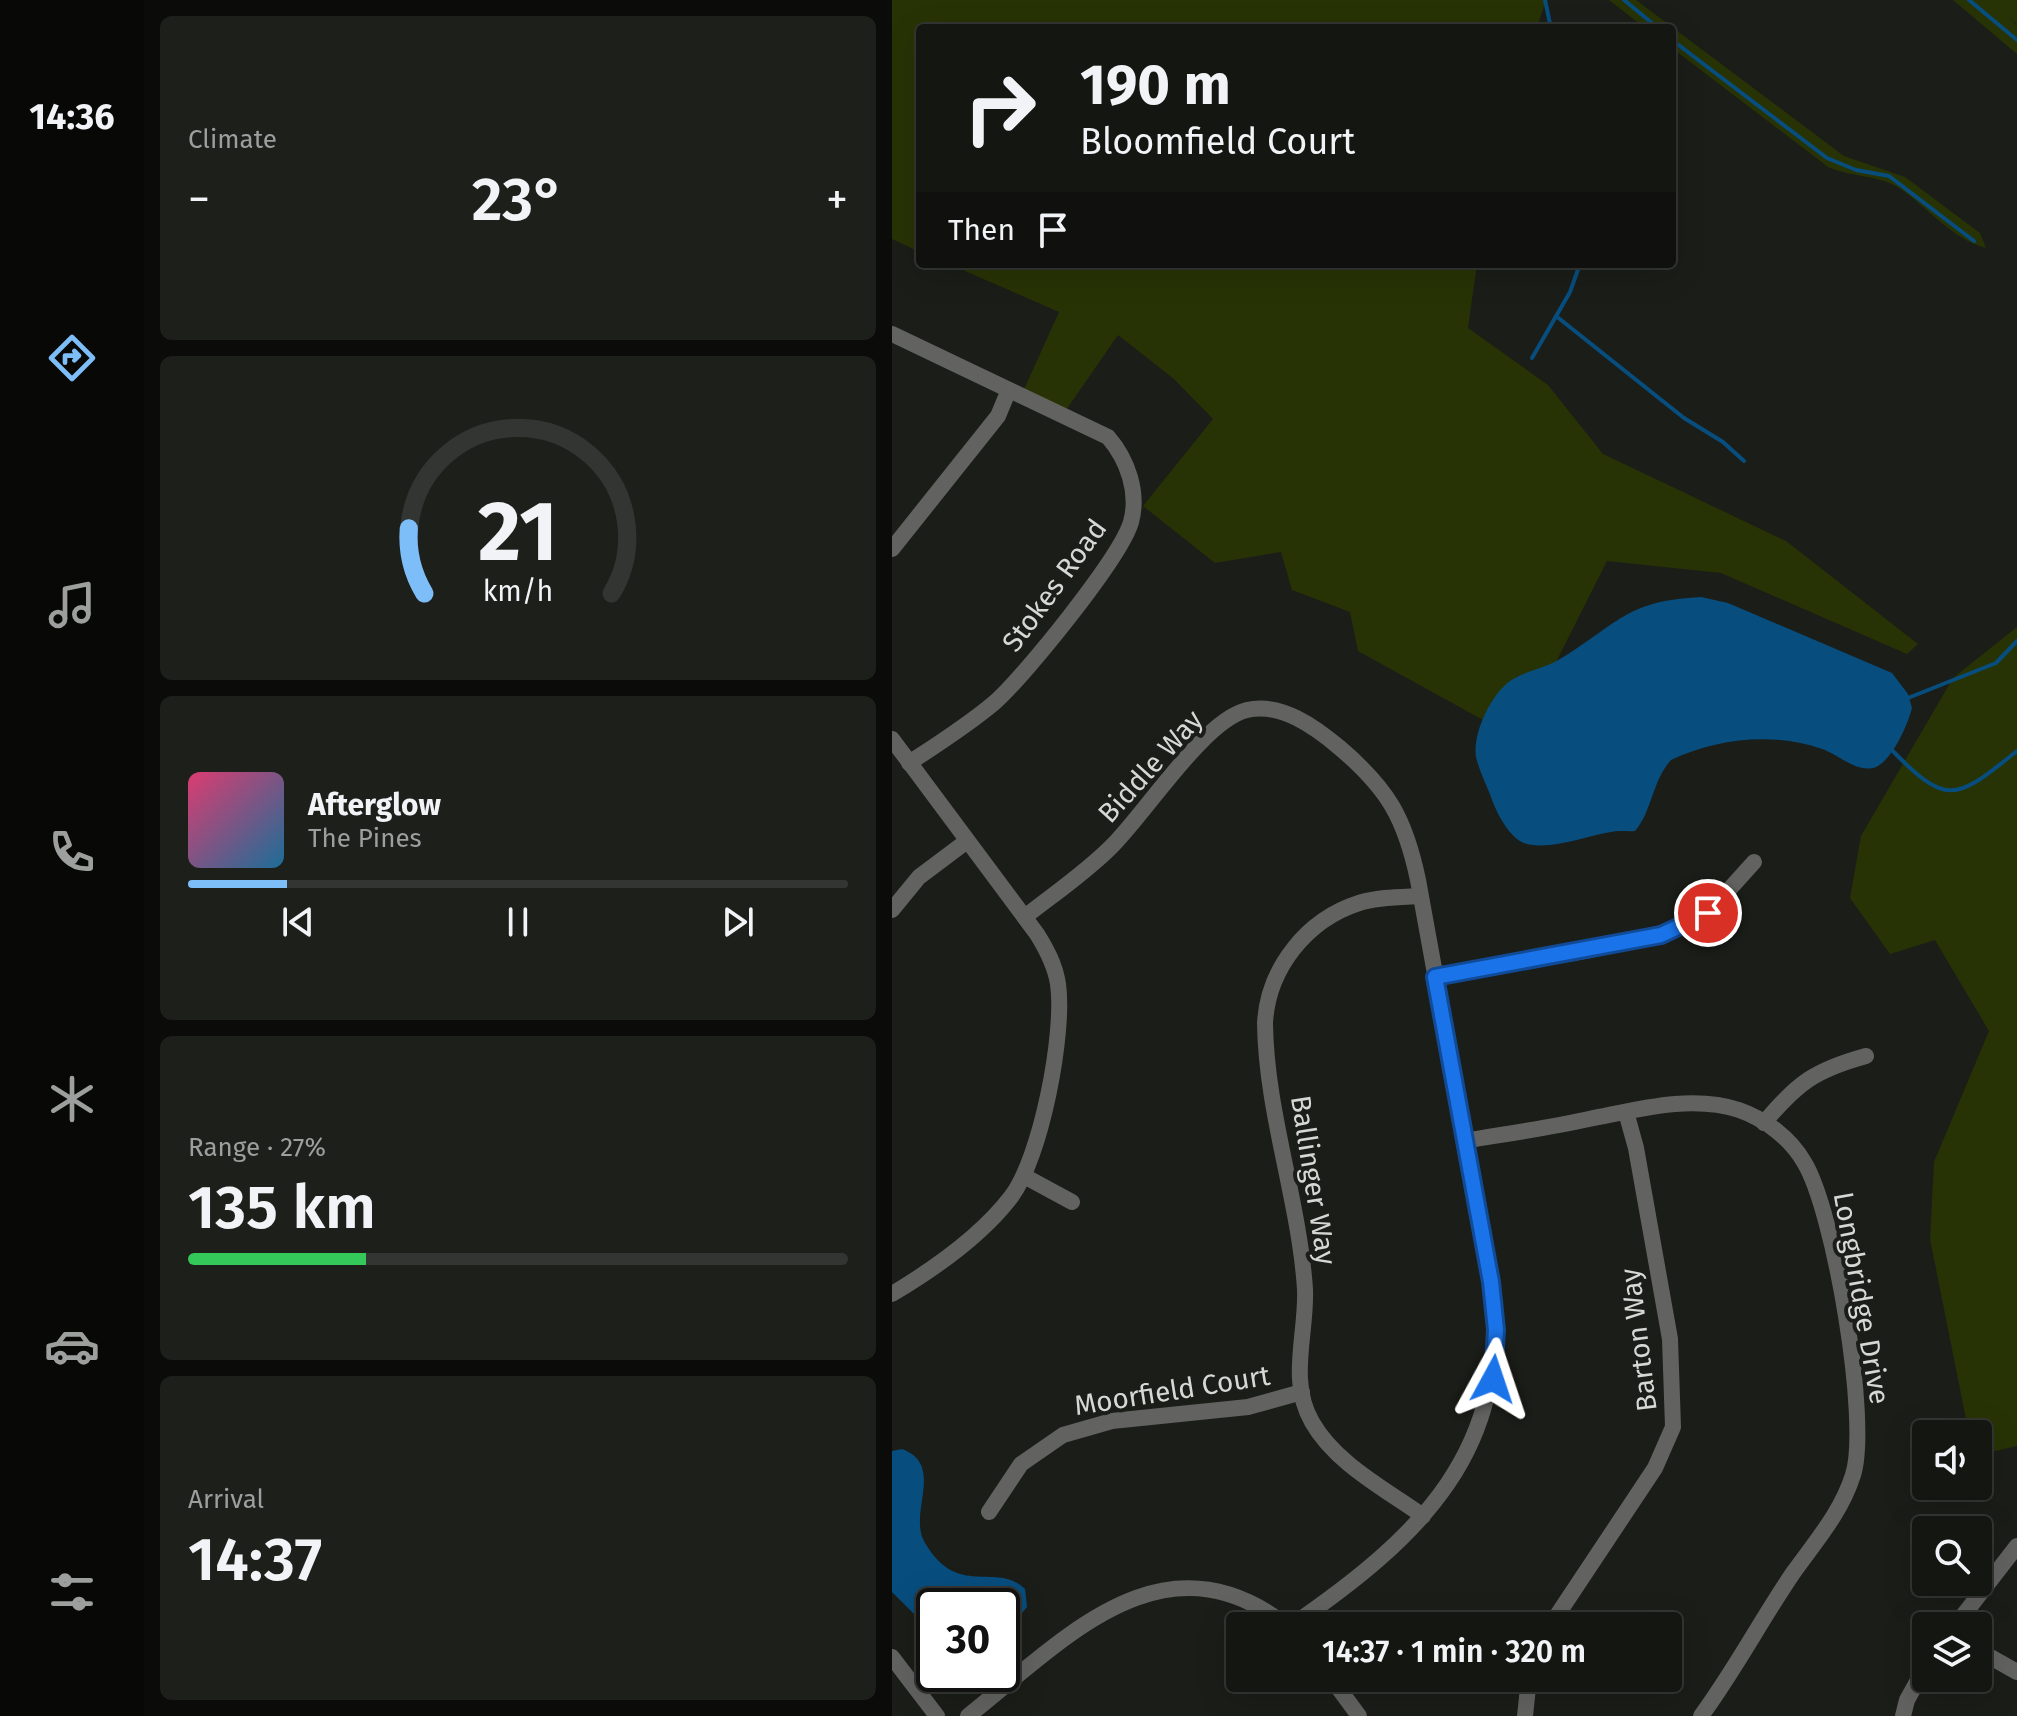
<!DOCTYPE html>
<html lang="en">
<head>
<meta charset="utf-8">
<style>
	body { margin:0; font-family:"Fira Sans",sans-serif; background:#1d1f1b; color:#f1f3f6; height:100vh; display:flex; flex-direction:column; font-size:30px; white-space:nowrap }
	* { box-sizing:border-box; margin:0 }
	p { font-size:26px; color:#9d9f9f }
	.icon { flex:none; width:44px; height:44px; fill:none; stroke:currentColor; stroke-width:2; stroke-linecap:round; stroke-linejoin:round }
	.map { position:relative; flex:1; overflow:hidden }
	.sheet { display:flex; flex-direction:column; gap:16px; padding:16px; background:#0b0c0a; width:748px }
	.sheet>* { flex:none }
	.banner { position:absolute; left:24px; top:24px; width:760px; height:244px; border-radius:8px; box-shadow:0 8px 32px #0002,0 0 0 2px #333532; background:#141612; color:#f1f3f6; overflow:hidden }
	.fabs { position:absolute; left:1020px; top:1420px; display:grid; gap:16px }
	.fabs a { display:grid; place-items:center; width:80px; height:80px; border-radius:8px; background:#141612; box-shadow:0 8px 32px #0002,0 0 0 2px #333532; font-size:40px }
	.speed { position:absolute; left:24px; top:1588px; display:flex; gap:16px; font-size:40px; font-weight:700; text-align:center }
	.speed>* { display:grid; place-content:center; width:104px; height:104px; border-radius:50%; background:#141612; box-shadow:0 8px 32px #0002,0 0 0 2px #333532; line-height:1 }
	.speed .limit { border:4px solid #111; border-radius:12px; background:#fff; color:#111 }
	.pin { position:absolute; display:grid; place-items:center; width:68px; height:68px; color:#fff; margin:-34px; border:4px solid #fff; border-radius:50%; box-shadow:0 2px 8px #0007 }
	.me { position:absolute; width:88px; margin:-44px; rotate:5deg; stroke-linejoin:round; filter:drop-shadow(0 0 6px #0008) }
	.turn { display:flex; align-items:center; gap:28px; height:168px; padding:0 32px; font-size:36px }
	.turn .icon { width:104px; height:104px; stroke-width:2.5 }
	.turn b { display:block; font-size:56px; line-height:68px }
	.then { display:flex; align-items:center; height:76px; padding:0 32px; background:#0003; gap:16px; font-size:30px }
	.big { font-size:60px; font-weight:600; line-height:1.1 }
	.sheet .tile { flex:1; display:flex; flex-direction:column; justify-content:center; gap:12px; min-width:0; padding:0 28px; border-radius:12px; background:#1d1f1b }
	.sheet .dial { align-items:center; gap:0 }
	.dial svg { height:208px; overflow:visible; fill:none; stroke:#333532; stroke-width:7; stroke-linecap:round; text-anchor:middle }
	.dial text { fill:#f1f3f6; stroke:none }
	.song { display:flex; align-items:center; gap:24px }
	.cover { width:96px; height:96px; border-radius:12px; background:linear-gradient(135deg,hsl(340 70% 55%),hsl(200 70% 35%)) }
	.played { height:8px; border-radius:4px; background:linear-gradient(90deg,#7dbef9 15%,#333532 15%) }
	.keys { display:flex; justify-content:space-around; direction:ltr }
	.heat { display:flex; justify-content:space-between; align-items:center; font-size:44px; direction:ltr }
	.charge { height:12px; border-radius:6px; background:linear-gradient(90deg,#34c759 27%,#333532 0) }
	.trip { position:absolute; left:334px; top:1612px; width:456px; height:80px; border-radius:8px; background:#141612; box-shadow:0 8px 32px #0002,0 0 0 2px #333532; font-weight:600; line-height:80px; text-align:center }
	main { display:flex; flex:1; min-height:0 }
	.dock { display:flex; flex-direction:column; width:144px; justify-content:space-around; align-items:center; background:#080907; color:#9d9f9f }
	.dock .icon { width:56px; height:56px }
	.dock .selected { color:#7dbef9 }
	.dock b { font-size:36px; color:#f1f3f6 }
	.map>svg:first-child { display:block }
	.green { fill:#273305 }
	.water { fill:#074d7e }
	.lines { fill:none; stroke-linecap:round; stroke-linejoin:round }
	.stream { stroke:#074d7e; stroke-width:4 }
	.minor { stroke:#626360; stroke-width:16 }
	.route-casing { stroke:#114b97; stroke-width:20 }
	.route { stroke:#1a73e8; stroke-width:14 }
	.labels { text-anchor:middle; stroke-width:8; stroke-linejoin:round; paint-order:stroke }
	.street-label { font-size:28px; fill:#d7d8d5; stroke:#1b1d18 }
</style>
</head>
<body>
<main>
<nav class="dock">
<b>14:36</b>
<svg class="icon selected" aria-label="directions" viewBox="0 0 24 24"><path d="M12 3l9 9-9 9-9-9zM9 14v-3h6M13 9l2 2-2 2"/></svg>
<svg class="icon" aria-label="music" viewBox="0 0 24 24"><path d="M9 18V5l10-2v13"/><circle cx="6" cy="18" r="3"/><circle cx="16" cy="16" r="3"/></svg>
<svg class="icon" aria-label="phone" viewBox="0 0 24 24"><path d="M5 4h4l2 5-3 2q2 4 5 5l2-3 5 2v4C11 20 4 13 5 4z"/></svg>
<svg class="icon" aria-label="climate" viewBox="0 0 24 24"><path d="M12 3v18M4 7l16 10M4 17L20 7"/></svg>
<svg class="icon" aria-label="car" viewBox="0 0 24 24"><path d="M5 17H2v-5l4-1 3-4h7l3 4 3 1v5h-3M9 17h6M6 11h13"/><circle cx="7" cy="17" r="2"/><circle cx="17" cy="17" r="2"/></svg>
<svg class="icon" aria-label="filters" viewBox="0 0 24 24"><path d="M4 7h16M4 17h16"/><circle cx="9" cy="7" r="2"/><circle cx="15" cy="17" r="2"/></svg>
</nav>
<section class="sheet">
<div class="tile"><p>Climate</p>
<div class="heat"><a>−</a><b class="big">23°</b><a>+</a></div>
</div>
<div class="tile dial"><svg viewBox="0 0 100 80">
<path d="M14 69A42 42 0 1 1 86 69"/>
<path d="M14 69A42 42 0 0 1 8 44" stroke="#7dbef9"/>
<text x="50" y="56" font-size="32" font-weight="700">21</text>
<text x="50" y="72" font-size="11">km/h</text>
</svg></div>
<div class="tile">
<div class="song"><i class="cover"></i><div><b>Afterglow</b><p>The Pines</p></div></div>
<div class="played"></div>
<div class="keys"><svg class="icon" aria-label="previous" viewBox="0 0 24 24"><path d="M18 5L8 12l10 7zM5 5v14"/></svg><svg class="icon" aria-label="pause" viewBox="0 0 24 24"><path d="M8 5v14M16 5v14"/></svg><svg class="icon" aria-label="next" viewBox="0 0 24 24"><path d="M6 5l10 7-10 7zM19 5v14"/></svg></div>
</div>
<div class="tile"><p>Range · 27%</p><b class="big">135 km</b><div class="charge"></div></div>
<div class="tile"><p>Arrival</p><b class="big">14:37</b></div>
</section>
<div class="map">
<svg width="1125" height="1716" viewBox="0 0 1125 1716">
	<rect width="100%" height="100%" fill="#1b1d18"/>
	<g class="green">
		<polygon points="0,0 654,0 645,28 28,28 28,252 0,239"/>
		<path d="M717 0H744L952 156 1013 177 1088 233 1094 248C1059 239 1036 207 1007 188 987 175 958 177 936 167L780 48V28H753Z"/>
		<polygon points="1061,0 1125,0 1125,24 1117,18 1125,25 1125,54"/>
		<polygon points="57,264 585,264 576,328 656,385 711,454 894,541 1026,644 1015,654 829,573 715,561 664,662 591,720 466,651 458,612 400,590 389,552 323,563 251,506 321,419 282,379 226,335 172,413 129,396 167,312"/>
		<polygon points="1125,627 1125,1446 1086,1455 1086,1434 1077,1434 1038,1239 1042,1162 1097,1031 1043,940 998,954 958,898 969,836 1061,678"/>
	</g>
	<g class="water">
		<path d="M809 597 836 603 1000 673 1016 694 1020 708C1016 724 999 764 981 768 963 772 946 754 930 749 882 732 825 738 779 760 760 781 760 812 743 831 735 832 727 830 719 832 693 836 662 850 635 844 618 840 604 812 599 797 594 784 587 770 584 757 580 733 601 689 623 678 640 669 655 668 673 656 730 620 736 601 809 597Z"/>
		<path d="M10 1449C54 1465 15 1514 33 1543 66 1599 104 1561 133 1589L135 1607 110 1637V1606H42V1644L31 1623 0 1592V1451Z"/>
	</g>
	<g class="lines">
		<g class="stream">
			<polyline points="653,0 659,28"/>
			<polyline points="732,0 766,28"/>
			<polyline points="1077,0 1125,40"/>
			<polyline points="780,40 935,158 964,170 997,176 1082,241"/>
			<polyline points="664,316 792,418 831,442 852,461"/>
			<polyline points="640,358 678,292 688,264"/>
			<polyline points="1016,698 1104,663 1125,641"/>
			<path d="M997 747C1055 808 1064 800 1125 751"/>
		</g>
		<g class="minor">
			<path d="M0 334 216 437C236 460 247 493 239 522 229 557 132 677 102 703 76 725 46 744 17 763"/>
			<polyline points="0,549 106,416 116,392"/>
			<path d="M0 739 145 934C155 950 163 965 166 984 173 1033 149 1158 119 1197 89 1236 42 1269 0 1294"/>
			<path d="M528 896C508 897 486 897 467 903 414 920 376 969 373 1023 374 1112 407 1200 413 1289 415 1333 396 1381 420 1422 443 1463 493 1489 531 1516"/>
			<polyline points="0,910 27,877 75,841"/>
			<path d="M134 916C162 894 193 873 219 847 253 814 312 720 355 710 389 702 423 727 448 748 496 789 513 818 526 880L599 1282C621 1450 528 1537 399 1626"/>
			<polyline points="543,977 698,950 782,930 816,913 862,862"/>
			<path d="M872 1123C905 1083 923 1070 974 1056"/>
			<path d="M572 1141C613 1134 656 1128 697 1119 744 1110 799 1094 847 1110 873 1119 898 1138 912 1162 942 1210 978 1422 961 1475 949 1513 923 1542 901 1573 869 1620 843 1670 809 1716"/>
			<polyline points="132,1176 180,1202"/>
			<polyline points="97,1512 129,1464 171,1435 220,1421 356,1407 410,1392"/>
			<polyline points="658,1626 763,1468 781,1427 778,1339 744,1148 734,1112"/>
			<polyline points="1063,1626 1125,1546"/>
			<polyline points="1086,1650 1125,1672"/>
			<polyline points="0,1657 45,1716"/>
			<polyline points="439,1678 467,1716"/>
			<path d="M76 1716C172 1640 271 1529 395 1626"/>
			<polyline points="633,1716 637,1678"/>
			<polyline points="1011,1716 1015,1700 1034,1666"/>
		</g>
	</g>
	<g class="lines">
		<defs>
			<polyline id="route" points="601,1379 604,1330 599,1282 543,977 769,935 816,913"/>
		</defs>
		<use href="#route" class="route-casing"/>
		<use href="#route" class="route"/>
	</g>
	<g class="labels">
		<g class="street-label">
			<text transform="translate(162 585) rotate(-54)" y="10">Stokes Road</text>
			<text transform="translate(258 766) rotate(-48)" y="10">Biddle Way</text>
			<text transform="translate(422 1180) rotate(81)" y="10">Ballinger Way</text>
			<text transform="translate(970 1298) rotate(80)" y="10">Longbridge Drive</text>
			<text transform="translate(746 1340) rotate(-97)" y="10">Barton Way</text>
			<text transform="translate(280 1390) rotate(-9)" y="10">Moorfield Court</text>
		</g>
	</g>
</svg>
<div class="fabs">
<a><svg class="icon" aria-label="sound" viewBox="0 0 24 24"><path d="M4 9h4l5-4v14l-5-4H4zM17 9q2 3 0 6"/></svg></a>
<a><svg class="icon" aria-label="search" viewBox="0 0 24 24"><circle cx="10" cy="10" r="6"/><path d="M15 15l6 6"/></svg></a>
<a><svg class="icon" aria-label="layers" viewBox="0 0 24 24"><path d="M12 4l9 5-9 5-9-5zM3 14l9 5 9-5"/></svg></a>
</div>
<div class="speed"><div class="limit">30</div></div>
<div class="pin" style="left:816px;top:913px;background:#d93025"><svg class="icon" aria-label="arrive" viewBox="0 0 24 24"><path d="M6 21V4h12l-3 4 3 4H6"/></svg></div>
<svg class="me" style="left:601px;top:1379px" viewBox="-20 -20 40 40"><path d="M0-17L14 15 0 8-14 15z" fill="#1a73e8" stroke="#fff" stroke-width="4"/></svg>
<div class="trip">14:37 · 1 min · 320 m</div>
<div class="banner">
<div class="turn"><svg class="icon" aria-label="right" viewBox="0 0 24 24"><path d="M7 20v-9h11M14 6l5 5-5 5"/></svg><div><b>190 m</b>Bloomfield Court</div></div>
<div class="then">Then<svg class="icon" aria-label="arrive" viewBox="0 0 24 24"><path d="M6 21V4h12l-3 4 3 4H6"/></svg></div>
</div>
</div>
</main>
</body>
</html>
